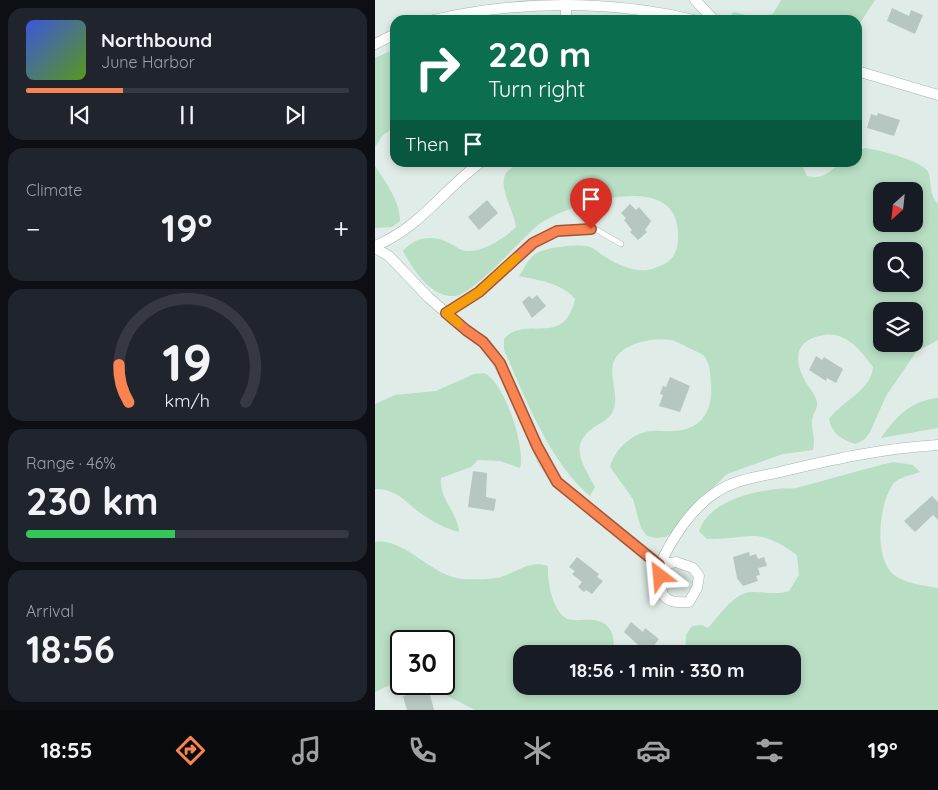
<!DOCTYPE html>
<html lang="en">
<head>
<meta charset="utf-8">
<style>
	body { margin:0; font-family:Quicksand,sans-serif; background:#20242c; color:#f1f3f6; height:100vh; display:flex; flex-direction:column; font-size:19px; white-space:nowrap }
	* { box-sizing:border-box; margin:0 }
	p { font-size:16px; color:#9ea1a6 }
	.icon { flex:none; width:28px; height:28px; fill:none; stroke:currentColor; stroke-width:2; stroke-linecap:round; stroke-linejoin:round }
	.map { position:relative; flex:1; overflow:hidden }
	.details { display:flex; flex-direction:column; gap:8px; padding:8px; background:#0d0f14; width:375px }
	.details>* { flex:none }
	.top-card { position:absolute; left:15px; top:15px; width:472px; height:152px; border-radius:15px; box-shadow:0 2px 8px #0003; background:#0b6e4f; color:#fff; overflow:hidden }
	.needle { width:32px; rotate:207deg }
	.fabs { position:absolute; left:498px; top:182px; display:grid; gap:10px }
	.fabs a { display:grid; place-items:center; width:50px; height:50px; border-radius:10px; background:#171b24; box-shadow:0 2px 8px #0003; font-size:25px }
	.speed { position:absolute; left:15px; top:630px; display:flex; gap:10px; font-size:25px; font-weight:700; text-align:center }
	.speed>* { display:grid; place-content:center; width:65px; height:65px; border-radius:50%; background:#171b24; box-shadow:0 2px 8px #0003; line-height:1 }
	.speed .limit { border:2px solid #111; border-radius:8px; background:#fff; color:#111 }
	.pin { position:absolute; display:grid; place-items:center; width:42px; height:42px; color:#fff; margin:-51px -21px; border-radius:50% 50% 50% 0; rotate:-45deg; box-shadow:0 0 5px #0007 }
	.pin .icon { rotate:45deg }
	.me { position:absolute; width:55px; margin:-28px; rotate:331deg; stroke-linejoin:round; filter:drop-shadow(0 0 4px #0008) }
	.turn { display:flex; align-items:center; gap:18px; height:105px; padding:0 15px; font-size:22px }
	.turn .icon { width:65px; height:65px; stroke-width:2.5 }
	.turn b { display:block; font-size:35px; line-height:42px }
	.then { display:flex; align-items:center; height:48px; padding:0 15px; background:#0003; gap:10px; font-size:19px }
	.big { font-size:38px; font-weight:800; line-height:1.1 }
	.details .card { flex:1; display:flex; flex-direction:column; justify-content:center; gap:8px; min-width:0; padding:0 18px; border-radius:15px; background:#20242c }
	.details .dial { align-items:center; gap:0 }
	.dial svg { height:130px; overflow:visible; fill:none; stroke:#363941; stroke-width:7; stroke-linecap:round; text-anchor:middle }
	.dial text { fill:#f1f3f6; stroke:none }
	.song { display:flex; align-items:center; gap:15px }
	.cover { width:60px; height:60px; border-radius:8px; background:linear-gradient(135deg,hsl(230 70% 55%),hsl(90 70% 35%)) }
	.played { height:5px; border-radius:2px; background:linear-gradient(90deg,#f98351 30%,#363941 30%) }
	.keys { display:flex; justify-content:space-around; direction:ltr }
	.heat { display:flex; justify-content:space-between; align-items:center; font-size:28px; direction:ltr }
	.charge { height:8px; border-radius:4px; background:linear-gradient(90deg,#34c759 46%,#363941 0) }
	.trip { position:absolute; left:138px; top:645px; width:288px; height:50px; border-radius:15px; background:#171b24; box-shadow:0 2px 8px #0003; font-weight:800; line-height:50px; text-align:center }
	.tab-bar { display:flex; height:80px; justify-content:space-around; align-items:center; background:#090b0e; color:#9ea1a6 }
	.tab-bar .icon { width:35px; height:35px }
	.tab-bar .selected { color:#f98351 }
	.tab-bar b { font-size:22px; color:#f1f3f6 }
	main { display:flex; flex:1; min-height:0 }
	.map>svg:first-child { display:block }
	.green { fill:#b8dec4; fill-rule:evenodd }
	.building { fill:#b5c7c0 }
	.lines { fill:none; stroke-linecap:round; stroke-linejoin:round }
	.lane-casing { stroke:#a3b4af; stroke-width:6 }
	.street-casing { stroke:#a3b4af; stroke-width:11 }
	.lane { stroke:#fff; stroke-width:5 }
	.street { stroke:#fff; stroke-width:10 }
	.route-casing { stroke:#a25535; stroke-width:12 }
	.route { stroke:#f98351; stroke-width:9 }
	.slow { stroke:#f59e0b; stroke-width:9 }
</style>
</head>
<body>
<main>
<section class="details">
<div class="card">
<div class="song"><i class="cover"></i><div><b>Northbound</b><p>June Harbor</p></div></div>
<div class="played"></div>
<div class="keys"><svg class="icon" aria-label="previous" viewBox="0 0 24 24"><path d="M18 5L8 12l10 7zM5 5v14"/></svg><svg class="icon" aria-label="pause" viewBox="0 0 24 24"><path d="M8 5v14M16 5v14"/></svg><svg class="icon" aria-label="next" viewBox="0 0 24 24"><path d="M6 5l10 7-10 7zM19 5v14"/></svg></div>
</div>
<div class="card"><p>Climate</p>
<div class="heat"><a>−</a><b class="big">19°</b><a>+</a></div>
</div>
<div class="card dial"><svg viewBox="0 0 100 80">
<path d="M14 69A42 42 0 1 1 86 69"/>
<path d="M14 69A42 42 0 0 1 8 46" stroke="#f98351"/>
<text x="50" y="56" font-size="32" font-weight="700">19</text>
<text x="50" y="72" font-size="11">km/h</text>
</svg></div>
<div class="card"><p>Range · 46%</p><b class="big">230 km</b><div class="charge"></div></div>
<div class="card"><p>Arrival</p><b class="big">18:56</b></div>
</section>
<div class="map">
<svg width="563" height="710" viewBox="0 0 563 710">
	<rect width="100%" height="100%" fill="#e0ece7"/>
	<g class="green">
		<polygon points="406,0 500,0 483,26 482,20 352,18 359,12 382,18 398,14"/>
		<polygon points="20,49 20,127 8,135 0,147 0,58"/>
		<path d="M490 148C504 150 551 161 554 174 556 185 555 196 563 204V340L541 352 511 396 495 432 490 439 481 444C467 440 457 434 454 419 468 400 496 391 498 367 487 352 471 331 449 335 423 339 417 355 429 379 433 387 440 393 442 402 443 408 438 414 437 420 436 431 441 439 438 450L408 454 352 474 310 515 299 531 291 537 281 538 272 536 266 528 258 499 235 467C240 449 257 433 276 431 283 430 291 432 298 431 326 430 338 411 336 385 335 376 336 364 329 356 326 353 320 351 316 349 310 346 302 341 295 340 278 337 249 343 240 359 232 374 244 392 239 408 237 416 231 420 224 424 192 443 206 461 220 487L215 496C175 463 150 397 129 350V339C150 314 189 349 200 299 187 283 163 280 144 276 149 269 154 257 162 253 173 247 199 244 211 246 218 247 222 251 227 255 243 265 262 275 280 268 288 265 295 262 299 255 305 245 304 226 299 215 280 176 189 206 163 225 145 240 99 294 80 296 55 298 38 269 28 251 39 237 58 234 74 243 80 246 86 251 92 251 108 252 130 238 141 227 140 212 119 182 134 170 138 166 145 165 149 163H426L432 176C449 180 452 172 466 164 470 161 477 163 482 162L483 151ZM506 191H539V224H506ZM506 251H539V284H506ZM506 311H539V344H506Z"/>
		<path d="M0 166C11 183 25 201 25 221L17 227 0 228Z"/>
		<path d="M109 373C129 381 151 447 145 468L125 461 103 460 96 467 66 478C64 500 83 512 84 532 71 529 59 522 48 515 32 504 22 488 0 489V404L20 395 61 391 99 374Z"/>
		<path d="M563 398V428L506 438C520 417 537 400 563 398Z"/>
		<path d="M519 462 538 465 545 472C537 475 524 477 518 484 504 504 498 558 519 575 531 584 548 585 563 588V710H100L71 695 69 641H26V680L0 692V542C29 537 56 576 87 579 98 579 111 580 122 578 140 574 154 559 173 566 172 581 178 618 197 620 210 621 224 616 234 628 240 635 238 645 240 654H146V686H416V654H310L311 635 317 626 327 625 333 628C344 616 360 591 378 592 391 592 402 595 414 591L424 575 422 555C381 525 376 540 332 539L324 531C334 502 375 492 402 489 408 488 415 489 421 488 454 480 486 469 519 462Z"/>
	</g>
	<g class="building">
		<polygon points="517,8 534,16 536,10 548,15 540,34 512,21"/>
		<polygon points="503,113 525,120 519,136 492,128 496,114 502,116"/>
		<polygon points="112,200 123,213 104,230 93,217"/>
		<polygon points="255,204 261,210 264,207 276,221 270,230 272,232 263,240 255,232 257,230 249,220 251,218 246,213"/>
		<polygon points="162,295 171,306 157,318 147,302 154,296 157,299"/>
		<polygon points="441,356 447,360 449,357 468,369 461,383 452,378 451,381 434,370"/>
		<polygon points="295,377 315,386 305,412 284,406 288,395 285,394 288,386 291,387"/>
		<polygon points="98,471 112,473 111,497 121,499 119,511 93,507"/>
		<polygon points="557,496 563,502 563,520 558,515 540,532 529,521"/>
		<polygon points="374,552 375,556 381,554 383,559 389,557 392,566 383,568 385,575 381,576 383,581 368,586 362,578 358,557"/>
		<polygon points="202,557 224,574 222,577 228,581 217,594 211,590 209,592 203,587 207,582 197,574 200,571 194,567"/>
		<polygon points="256,622 268,632 270,628 284,639 273,654 249,632"/>
		<polygon points="47,691 47,693 54,691 59,710 32,710 28,696"/>
	</g>
	<g class="lines">
		<defs>
			<polyline id="lane" points="72,312 104,292 158,243 174,234 182,231 222,230 246,244"/>
			<g id="street">
				<polyline points="320,0 339,20"/>
				<path d="M58 20C144 0 235 0 319 20"/>
				<polyline points="191,20 191,2"/>
				<polyline points="0,44 20,34"/>
				<polyline points="482,71 563,95"/>
				<path d="M0 246C46 227 68 190 106 162"/>
				<path d="M0 248 14 256 53 297 91 330 108 341 120 356 138 391 167 458 182 482 285 565C296 539 318 506 343 491 360 480 381 477 401 473 454 460 509 448 563 445"/>
				<path d="M301 562 318 568 324 576 322 588 314 602C283 605 285 590 285 565Z"/>
			</g>
		</defs>
		<use href="#lane" class="lane-casing"/>
		<use href="#street" class="street-casing"/>
		<use href="#lane" class="lane"/>
		<use href="#street" class="street"/>
	</g>
	<g class="lines">
		<defs>
			<polyline id="route" points="216,229 182,231 158,243 104,292 71,313 91,330 108,342 125,363 162,446 182,482 284,565 285,576"/>
		</defs>
		<use href="#route" class="route-casing"/>
		<use href="#route" class="route"/>
		<polyline class="slow" points="83,323 71,313 104,292 141,258"/>
	</g>
</svg>
<div class="fabs">
<a><svg class="needle" viewBox="-14 -14 28 28"><path d="M0-13l5 13h-10z" fill="#e53935"/><path d="M0 13l5-13h-10z" fill="#9ea1a6"/></svg></a>
<a><svg class="icon" aria-label="search" viewBox="0 0 24 24"><circle cx="10" cy="10" r="6"/><path d="M15 15l6 6"/></svg></a>
<a><svg class="icon" aria-label="layers" viewBox="0 0 24 24"><path d="M12 4l9 5-9 5-9-5zM3 14l9 5 9-5"/></svg></a>
</div>
<div class="speed"><div class="limit">30</div></div>
<div class="pin" style="left:216px;top:229px;background:#d93025"><svg class="icon" aria-label="arrive" viewBox="0 0 24 24"><path d="M6 21V4h12l-3 4 3 4H6"/></svg></div>
<svg class="me" style="left:285px;top:576px" viewBox="-20 -20 40 40"><path d="M0-17L14 15 0 8-14 15z" fill="#f98351" stroke="#fff" stroke-width="4"/></svg>
<div class="trip">18:56 · 1 min · 330 m</div>
<div class="top-card">
<div class="turn"><svg class="icon" aria-label="right" viewBox="0 0 24 24"><path d="M7 20v-9h11M14 6l5 5-5 5"/></svg><div><b>220 m</b>Turn right</div></div>
<div class="then">Then<svg class="icon" aria-label="arrive" viewBox="0 0 24 24"><path d="M6 21V4h12l-3 4 3 4H6"/></svg></div>
</div>
</div>
</main>
<nav class="tab-bar">
<b>18:55</b>
<svg class="icon selected" aria-label="directions" viewBox="0 0 24 24"><path d="M12 3l9 9-9 9-9-9zM9 14v-3h6M13 9l2 2-2 2"/></svg>
<svg class="icon" aria-label="music" viewBox="0 0 24 24"><path d="M9 18V5l10-2v13"/><circle cx="6" cy="18" r="3"/><circle cx="16" cy="16" r="3"/></svg>
<svg class="icon" aria-label="phone" viewBox="0 0 24 24"><path d="M5 4h4l2 5-3 2q2 4 5 5l2-3 5 2v4C11 20 4 13 5 4z"/></svg>
<svg class="icon" aria-label="climate" viewBox="0 0 24 24"><path d="M12 3v18M4 7l16 10M4 17L20 7"/></svg>
<svg class="icon" aria-label="car" viewBox="0 0 24 24"><path d="M5 17H2v-5l4-1 3-4h7l3 4 3 1v5h-3M9 17h6M6 11h13"/><circle cx="7" cy="17" r="2"/><circle cx="17" cy="17" r="2"/></svg>
<svg class="icon" aria-label="filters" viewBox="0 0 24 24"><path d="M4 7h16M4 17h16"/><circle cx="9" cy="7" r="2"/><circle cx="15" cy="17" r="2"/></svg>
<b>19°</b>
</nav>
</body>
</html>
